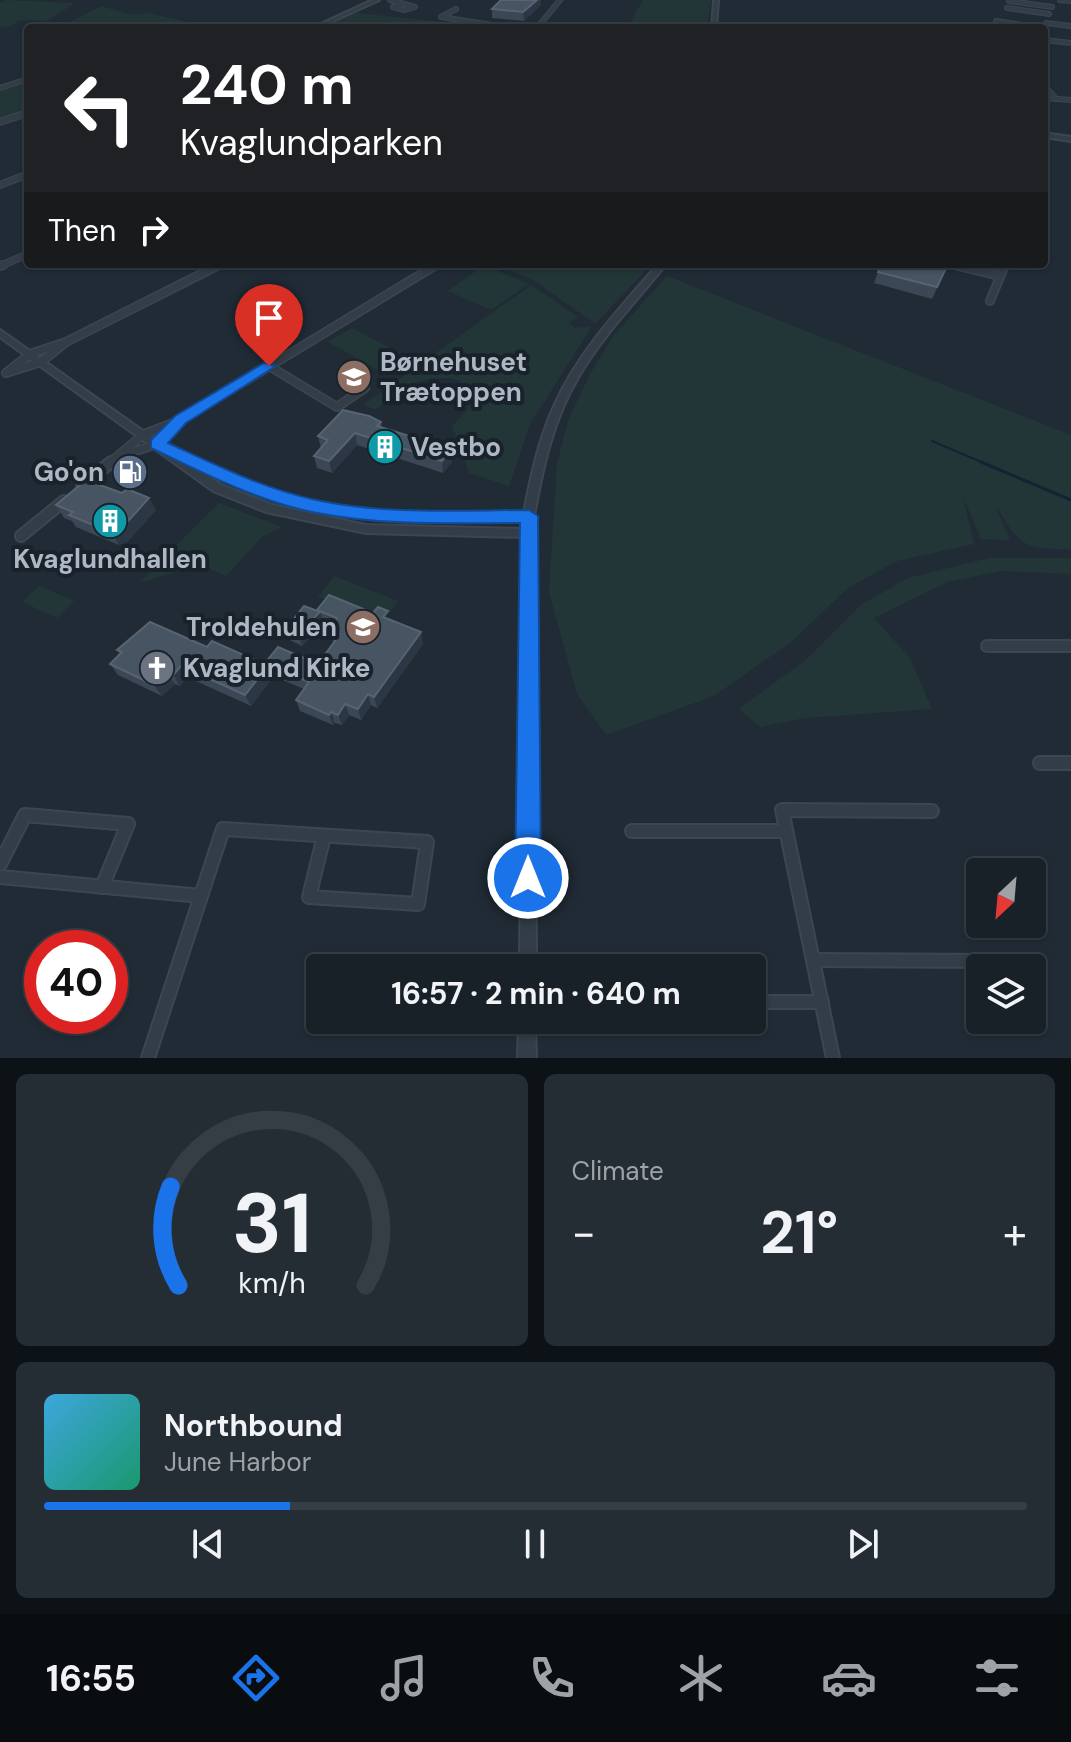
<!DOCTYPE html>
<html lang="en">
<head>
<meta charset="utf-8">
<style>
	body { margin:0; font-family:"DM Sans",sans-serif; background:#252d34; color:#f1f3f6; height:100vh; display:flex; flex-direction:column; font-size:30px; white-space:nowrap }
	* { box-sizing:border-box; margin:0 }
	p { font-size:26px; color:#9fa3a8 }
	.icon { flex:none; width:44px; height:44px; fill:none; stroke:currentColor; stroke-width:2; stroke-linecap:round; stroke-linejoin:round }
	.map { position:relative; height:1058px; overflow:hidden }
	.sheet { display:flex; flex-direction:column; gap:16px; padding:16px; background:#0d1216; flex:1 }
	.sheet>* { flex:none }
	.top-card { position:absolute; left:24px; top:24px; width:1024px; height:244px; border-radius:8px; box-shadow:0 2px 6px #0004,0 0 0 2px #363e45; background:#202124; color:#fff; overflow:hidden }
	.needle { width:52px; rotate:206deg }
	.tools { position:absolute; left:966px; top:858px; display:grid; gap:16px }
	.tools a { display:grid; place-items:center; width:80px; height:80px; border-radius:8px; background:#182028; box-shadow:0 2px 6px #0004,0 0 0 2px #363e45; font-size:40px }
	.speed { position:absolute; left:24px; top:930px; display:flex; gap:16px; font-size:40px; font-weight:700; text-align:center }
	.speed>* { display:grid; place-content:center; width:104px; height:104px; border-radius:50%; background:#182028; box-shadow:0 2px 6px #0004,0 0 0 2px #363e45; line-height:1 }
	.speed .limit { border:12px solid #d22; background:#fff; color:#111 }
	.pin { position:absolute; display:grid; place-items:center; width:68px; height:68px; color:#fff; margin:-82px -34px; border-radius:50% 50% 50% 0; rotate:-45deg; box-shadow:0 0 8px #0007 }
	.pin .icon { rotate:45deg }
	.me { position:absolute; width:88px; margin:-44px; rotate:0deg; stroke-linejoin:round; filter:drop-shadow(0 0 6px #0008) }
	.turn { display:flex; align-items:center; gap:28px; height:168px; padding:0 24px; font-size:36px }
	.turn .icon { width:104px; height:104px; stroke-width:2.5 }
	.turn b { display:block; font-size:56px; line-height:68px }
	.then { display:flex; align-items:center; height:76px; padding:0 24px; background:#0003; gap:16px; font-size:30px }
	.big { font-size:60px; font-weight:700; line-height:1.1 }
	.sheet .widget { flex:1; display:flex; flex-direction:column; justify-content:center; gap:12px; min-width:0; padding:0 28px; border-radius:12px; background:#252d34 }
	.sheet .dial { align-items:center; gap:0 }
	.dial svg { height:208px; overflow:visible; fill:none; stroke:#363e45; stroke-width:7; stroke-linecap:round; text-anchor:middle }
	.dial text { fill:#f1f3f6; stroke:none }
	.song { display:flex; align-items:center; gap:24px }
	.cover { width:96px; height:96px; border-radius:12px; background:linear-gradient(135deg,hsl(200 70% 55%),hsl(160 70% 35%)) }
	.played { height:8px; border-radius:4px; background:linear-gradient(90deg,#1a73e8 25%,#363e45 25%) }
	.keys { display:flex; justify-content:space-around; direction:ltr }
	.heat { display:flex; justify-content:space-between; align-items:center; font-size:44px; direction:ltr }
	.sheet .tiles { flex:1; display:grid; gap:16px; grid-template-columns:1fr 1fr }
	.widget:last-child { grid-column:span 2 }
	.trip { position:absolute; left:306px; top:954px; width:460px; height:80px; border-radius:8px; background:#182028; box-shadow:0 2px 6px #0004,0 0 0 2px #363e45; font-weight:700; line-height:80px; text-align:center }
	.menu { display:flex; height:128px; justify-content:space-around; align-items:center; background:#0a0d10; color:#9fa3a8 }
	.menu .icon { width:56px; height:56px }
	.menu .on { color:#1a73e8 }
	.menu b { font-size:36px; color:#f1f3f6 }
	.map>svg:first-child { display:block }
	.green { fill:#223637 }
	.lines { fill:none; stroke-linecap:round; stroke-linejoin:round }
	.stream-far1 { stroke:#142333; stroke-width:2 }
	.stream { stroke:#142333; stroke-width:3 }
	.minor-far4-casing { stroke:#3d4650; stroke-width:6 }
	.minor-far3-casing { stroke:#3d4650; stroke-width:8 }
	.minor-far2-casing { stroke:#3d4650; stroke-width:10 }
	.minor-far1-casing { stroke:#3d4650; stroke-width:14 }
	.minor-casing { stroke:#3d4650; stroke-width:16 }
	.tertiary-casing { stroke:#3d4650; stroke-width:4 }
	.minor-far4 { stroke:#333d47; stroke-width:4 }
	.minor-far3 { stroke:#333d47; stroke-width:6 }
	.minor-far2 { stroke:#333d47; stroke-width:7 }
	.minor-far1 { stroke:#333d47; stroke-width:10 }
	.minor { stroke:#333d47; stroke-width:12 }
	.tertiary { fill:#333d47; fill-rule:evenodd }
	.wall { fill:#3b4755 }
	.shaded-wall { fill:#2b3744 }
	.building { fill:#475461; stroke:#576371; stroke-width:2 }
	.route { fill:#1a73e8; stroke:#114b97; stroke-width:2 }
	.labels { text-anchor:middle; stroke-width:8; stroke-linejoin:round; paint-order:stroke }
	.poi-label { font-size:26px; font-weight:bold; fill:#adb8c4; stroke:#19222b; text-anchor:start }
</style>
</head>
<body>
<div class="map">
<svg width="1071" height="1058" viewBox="0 0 1071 1058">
	<rect width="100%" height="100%" fill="#202b36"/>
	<g class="green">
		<polygon points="6,0 75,3 47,21 20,20 9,27 0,26 0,3"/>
		<polygon points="643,0 711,0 707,28 627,28"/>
		<polygon points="101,6 132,15 147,13 217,28 47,28 70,22"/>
		<polygon points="356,13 503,28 323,28"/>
		<polygon points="28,80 28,111 0,120 0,89"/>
		<polygon points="495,264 652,264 595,324 535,281"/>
		<polygon points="484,265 529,284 491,310 448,291"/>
		<path d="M667 276 1071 435V550C1019 547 1023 548 995 505L1010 540 981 539 963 497 974 544 897 561 848 588 791 642 714 696 606 735 577 694 549 592 557 463 569 418 590 374 614 335Z"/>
		<path d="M531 285 578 317 569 322 575 328 592 326 529 426 509 486 469 473 452 426 468 409 472 397 460 381C424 370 404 389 376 410L363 405Z"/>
		<polygon points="352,328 409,358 385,374 328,342"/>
		<polygon points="219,503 282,527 262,537 226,576 201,565 139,583"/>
		<polygon points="989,558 1071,558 1071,574 1003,571 947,582 874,618 910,658 932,709 805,718 760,727 739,709 807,659 862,604 908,578"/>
		<polygon points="334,576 398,601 384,620 318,597"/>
		<polygon points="39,586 74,601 57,618 22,602"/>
	</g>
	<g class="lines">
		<polyline class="stream-far1" points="932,441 986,464"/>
		<polyline class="stream" points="981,462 1071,500"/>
		<defs>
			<g id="minor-far4">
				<polyline points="390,0 415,7 405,10 393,7 404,4"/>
				<polyline points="1060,0 1071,1"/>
				<polyline points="1009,1 1052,7"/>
				<polyline points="1007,8 1049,14"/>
				<polyline points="456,9 441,17 511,28"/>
				<polyline points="996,21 1043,28"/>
				<polyline points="1046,23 1071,26"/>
				<polyline points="537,28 560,0"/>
				<polyline points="875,28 895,28"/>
				<polyline points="1044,40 1071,43"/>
				<polyline points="1044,85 1056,99"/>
				<polyline points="0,88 28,79"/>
				<polyline points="1044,98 1071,100"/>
				<polyline points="18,116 28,113"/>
			</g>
			<g id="minor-far3">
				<polyline points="0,122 24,114"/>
				<polyline points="1044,157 1045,135"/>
				<polyline points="0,185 28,174"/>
				<polyline points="951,264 962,267"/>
				<polyline points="0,266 28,254"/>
				<polyline points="215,267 221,264"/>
				<polyline points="432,267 437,264"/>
			</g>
			<g id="minor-far2">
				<polyline points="954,265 1000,276"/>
				<polyline points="0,266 3,265"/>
				<polyline points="990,301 1005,265"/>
				<polyline points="66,342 219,265"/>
				<polygon points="66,342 41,362 6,373 30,354"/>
				<polyline points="269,366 337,407 365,388"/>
				<polyline points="124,455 157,444 178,422"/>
				<polyline points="108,464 144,434 181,420 436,265"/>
			</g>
			<g id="minor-far1">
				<polyline points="82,486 111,462"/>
				<polyline points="21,536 64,501"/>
				<polyline points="987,646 1071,646"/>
			</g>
			<g id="minor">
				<polyline points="1040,763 1071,763"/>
				<polyline points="632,831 786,831"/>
				<polyline points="0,864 25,815 128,824 102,887"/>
				<polyline points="0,877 201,896"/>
				<polyline points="813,960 992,961"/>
				<polyline points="752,1002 822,1002"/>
				<polyline points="148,1058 223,829 427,842 418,904 309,897 324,836"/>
				<polyline points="833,1058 782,810 932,811"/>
			</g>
			<g id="tertiary">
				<polygon points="373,0 379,0 318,28 312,28"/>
				<polygon points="714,0 718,0 716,28 712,28"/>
				<polygon points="1044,133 1071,137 1071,141 1044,137"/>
				<path d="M658 264H666C637 301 603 335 579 376 553 419 543 467 534 516L536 968H520L523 537 366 533 266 512 213 491 0 337V330L184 460 189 457 193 458C232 475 272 494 314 503 383 518 455 515 524 512 531 476 539 438 555 404 579 351 620 308 658 264ZM194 466C233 484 273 502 315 511 383 525 454 523 524 520L523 529 366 525 272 505 221 485Z"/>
				<polygon points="519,1020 535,1020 536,1058 518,1058"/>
			</g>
		</defs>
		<use href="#minor-far4" class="minor-far4-casing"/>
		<use href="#minor-far3" class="minor-far3-casing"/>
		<use href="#minor-far2" class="minor-far2-casing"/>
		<use href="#minor-far1" class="minor-far1-casing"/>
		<use href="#minor" class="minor-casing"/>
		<use href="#tertiary" class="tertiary-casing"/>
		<use href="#minor-far4" class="minor-far4"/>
		<use href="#minor-far3" class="minor-far3"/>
		<use href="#minor-far2" class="minor-far2"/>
		<use href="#minor-far1" class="minor-far1"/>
		<use href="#minor" class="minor"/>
		<use href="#tertiary" class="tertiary"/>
	</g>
	<g class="wall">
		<polygon points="541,5 524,21 492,18 492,9"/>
		<polygon points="948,264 932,299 874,283 878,272"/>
		<polygon points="381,422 382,427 452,462 443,473 357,445 332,473 317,468 314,456 321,449 318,436"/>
		<polygon points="56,505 156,510 127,542 119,545 76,527 72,521 64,518"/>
		<polygon points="317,611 390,620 421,632 423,644 377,708 371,705 361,720 349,715 342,725 335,723 333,725 300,711 296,700 304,689 273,676 273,677 251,706 187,677 180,686 175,684 162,696 118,675 110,664 120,654 117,650 207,647 266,664 318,664 334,642 333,641 329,630 332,626 324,623 324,624 302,646 290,640 286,629"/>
	</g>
	<g class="shaded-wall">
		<polygon points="537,0 541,0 541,5 524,21 523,12"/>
		<polygon points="355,433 357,445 332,473 329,461"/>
		<polygon points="451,449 452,462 443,473 442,461"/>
		<polygon points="149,498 156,510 127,542 119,545 112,533"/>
		<polygon points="320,612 324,624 302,646 298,634"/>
		<polygon points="421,632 423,644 377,708 374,697"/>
		<polygon points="181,666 187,677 180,686 173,675"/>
		<polygon points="268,666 273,677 251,706 245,695"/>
		<polygon points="168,673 175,684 162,696 154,685"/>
		<polygon points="368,694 371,705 361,720 358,709"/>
		<polygon points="345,704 349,715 342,725 338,715"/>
		<polygon points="331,712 335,723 333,725 329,715"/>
	</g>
	<g class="building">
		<polygon points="501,0 537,0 523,12 492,9"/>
		<polygon points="882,264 948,264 937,287 878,272"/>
		<polygon points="343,410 369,416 381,422 377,426 451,449 442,461 355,433 329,461 314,456 328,440 318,436"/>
		<polygon points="86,480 122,493 127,489 149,498 120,530 112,533 69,515 73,512 56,505"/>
		<polygon points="329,595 373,613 378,607 388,611 383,617 421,632 374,697 368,694 358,709 345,704 338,715 331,712 329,715 296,700 309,682 265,663 278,647 318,664 340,634 329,630 337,618 317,610"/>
		<polygon points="304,606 320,612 298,634 286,629"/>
		<polygon points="150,622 207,647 212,641 268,666 245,695 181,666 173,675 168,673 154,685 110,664 122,652 117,650"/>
	</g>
	<path class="route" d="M264 363 276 366 186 423 168 443C216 465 264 489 316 500 385 515 459 510 529 510L538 516 541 878 537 887 528 891 519 887 515 878 520 523C452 523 384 526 317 513 259 502 204 473 151 448V440L175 416Z"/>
	<defs>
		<symbol id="school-disc" viewBox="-11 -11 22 22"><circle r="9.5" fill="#8d6e63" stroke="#19222b"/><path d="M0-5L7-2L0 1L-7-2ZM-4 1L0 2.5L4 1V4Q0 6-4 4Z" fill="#fff"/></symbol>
		<symbol id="building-disc" viewBox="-11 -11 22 22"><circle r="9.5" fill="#0f9aa8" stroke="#19222b"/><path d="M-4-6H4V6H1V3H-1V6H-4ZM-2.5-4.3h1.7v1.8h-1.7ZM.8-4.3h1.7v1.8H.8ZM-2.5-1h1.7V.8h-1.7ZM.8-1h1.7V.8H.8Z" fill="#fff"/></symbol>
		<symbol id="fuel-disc" viewBox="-11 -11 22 22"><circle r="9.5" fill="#5c6f8a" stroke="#19222b"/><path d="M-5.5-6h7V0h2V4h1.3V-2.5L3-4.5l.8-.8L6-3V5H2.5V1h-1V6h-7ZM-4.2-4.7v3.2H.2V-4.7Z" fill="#fff"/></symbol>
		<symbol id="church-disc" viewBox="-11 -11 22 22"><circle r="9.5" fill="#6b7280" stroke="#19222b"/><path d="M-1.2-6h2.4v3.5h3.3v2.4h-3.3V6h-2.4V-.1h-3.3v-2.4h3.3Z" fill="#fff"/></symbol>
	</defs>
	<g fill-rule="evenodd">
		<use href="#school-disc" x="334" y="357" width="40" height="40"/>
		<use href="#building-disc" x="365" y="427" width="40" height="40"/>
		<use href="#fuel-disc" x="110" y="452" width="40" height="40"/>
		<use href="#building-disc" x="90" y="501" width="40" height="40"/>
		<use href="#school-disc" x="343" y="607" width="40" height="40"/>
		<use href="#church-disc" x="137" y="648" width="40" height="40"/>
	</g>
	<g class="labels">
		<g class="poi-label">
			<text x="380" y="371">Børnehuset<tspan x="380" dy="30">Trætoppen</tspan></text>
			<text x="411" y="456">Vestbo</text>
			<text x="104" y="481" text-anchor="end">Go'on</text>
			<text x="110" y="568" text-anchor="middle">Kvaglundhallen</text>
			<text x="337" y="636" text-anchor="end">Troldehulen</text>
			<text x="183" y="677">Kvaglund Kirke</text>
		</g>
	</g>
</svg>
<div class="tools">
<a><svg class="needle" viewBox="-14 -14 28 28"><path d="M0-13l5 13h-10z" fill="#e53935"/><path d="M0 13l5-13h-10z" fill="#9fa3a8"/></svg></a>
<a><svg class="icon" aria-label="layers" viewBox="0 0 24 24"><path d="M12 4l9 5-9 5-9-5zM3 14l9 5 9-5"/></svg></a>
</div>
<div class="speed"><div class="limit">40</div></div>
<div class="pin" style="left:269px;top:366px;background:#d93025"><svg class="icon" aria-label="arrive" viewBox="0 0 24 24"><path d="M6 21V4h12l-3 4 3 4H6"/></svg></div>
<svg class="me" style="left:528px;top:878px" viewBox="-20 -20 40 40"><circle r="17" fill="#1a73e8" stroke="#fff" stroke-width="3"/><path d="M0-11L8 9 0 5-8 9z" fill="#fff"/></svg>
<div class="trip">16:57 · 2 min · 640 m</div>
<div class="top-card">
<div class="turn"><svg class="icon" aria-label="left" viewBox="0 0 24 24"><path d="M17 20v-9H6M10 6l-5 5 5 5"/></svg><div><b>240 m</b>Kvaglundparken</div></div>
<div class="then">Then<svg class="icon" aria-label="right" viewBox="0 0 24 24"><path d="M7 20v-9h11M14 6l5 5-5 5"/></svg></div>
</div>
</div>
<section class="sheet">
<div class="tiles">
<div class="widget dial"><svg viewBox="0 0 100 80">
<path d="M14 69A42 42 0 1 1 86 69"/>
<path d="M14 69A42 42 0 0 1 11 31" stroke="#1a73e8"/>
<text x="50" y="56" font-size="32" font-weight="700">31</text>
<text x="50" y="72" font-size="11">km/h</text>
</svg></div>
<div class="widget"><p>Climate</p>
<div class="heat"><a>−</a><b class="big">21°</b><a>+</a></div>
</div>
<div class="widget">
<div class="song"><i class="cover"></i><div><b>Northbound</b><p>June Harbor</p></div></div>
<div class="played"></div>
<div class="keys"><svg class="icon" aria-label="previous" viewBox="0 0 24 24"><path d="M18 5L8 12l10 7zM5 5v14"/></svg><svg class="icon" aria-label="pause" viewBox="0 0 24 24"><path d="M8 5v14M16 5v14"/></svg><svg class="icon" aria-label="next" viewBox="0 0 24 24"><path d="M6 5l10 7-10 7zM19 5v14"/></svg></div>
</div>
</div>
</section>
<nav class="menu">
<b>16:55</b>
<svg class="icon on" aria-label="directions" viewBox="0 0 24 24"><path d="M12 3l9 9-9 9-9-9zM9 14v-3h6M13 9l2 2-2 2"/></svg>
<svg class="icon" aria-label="music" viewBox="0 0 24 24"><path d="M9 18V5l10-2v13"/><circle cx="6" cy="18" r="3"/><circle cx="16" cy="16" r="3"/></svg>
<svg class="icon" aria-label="phone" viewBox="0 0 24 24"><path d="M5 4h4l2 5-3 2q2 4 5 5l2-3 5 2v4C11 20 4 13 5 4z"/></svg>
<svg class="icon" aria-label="climate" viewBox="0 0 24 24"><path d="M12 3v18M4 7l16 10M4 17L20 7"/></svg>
<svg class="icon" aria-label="car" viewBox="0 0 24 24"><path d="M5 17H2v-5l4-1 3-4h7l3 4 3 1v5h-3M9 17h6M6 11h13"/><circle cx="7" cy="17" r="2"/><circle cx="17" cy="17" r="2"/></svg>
<svg class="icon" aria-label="filters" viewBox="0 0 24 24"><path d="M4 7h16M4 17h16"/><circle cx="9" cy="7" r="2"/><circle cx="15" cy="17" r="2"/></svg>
</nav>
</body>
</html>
